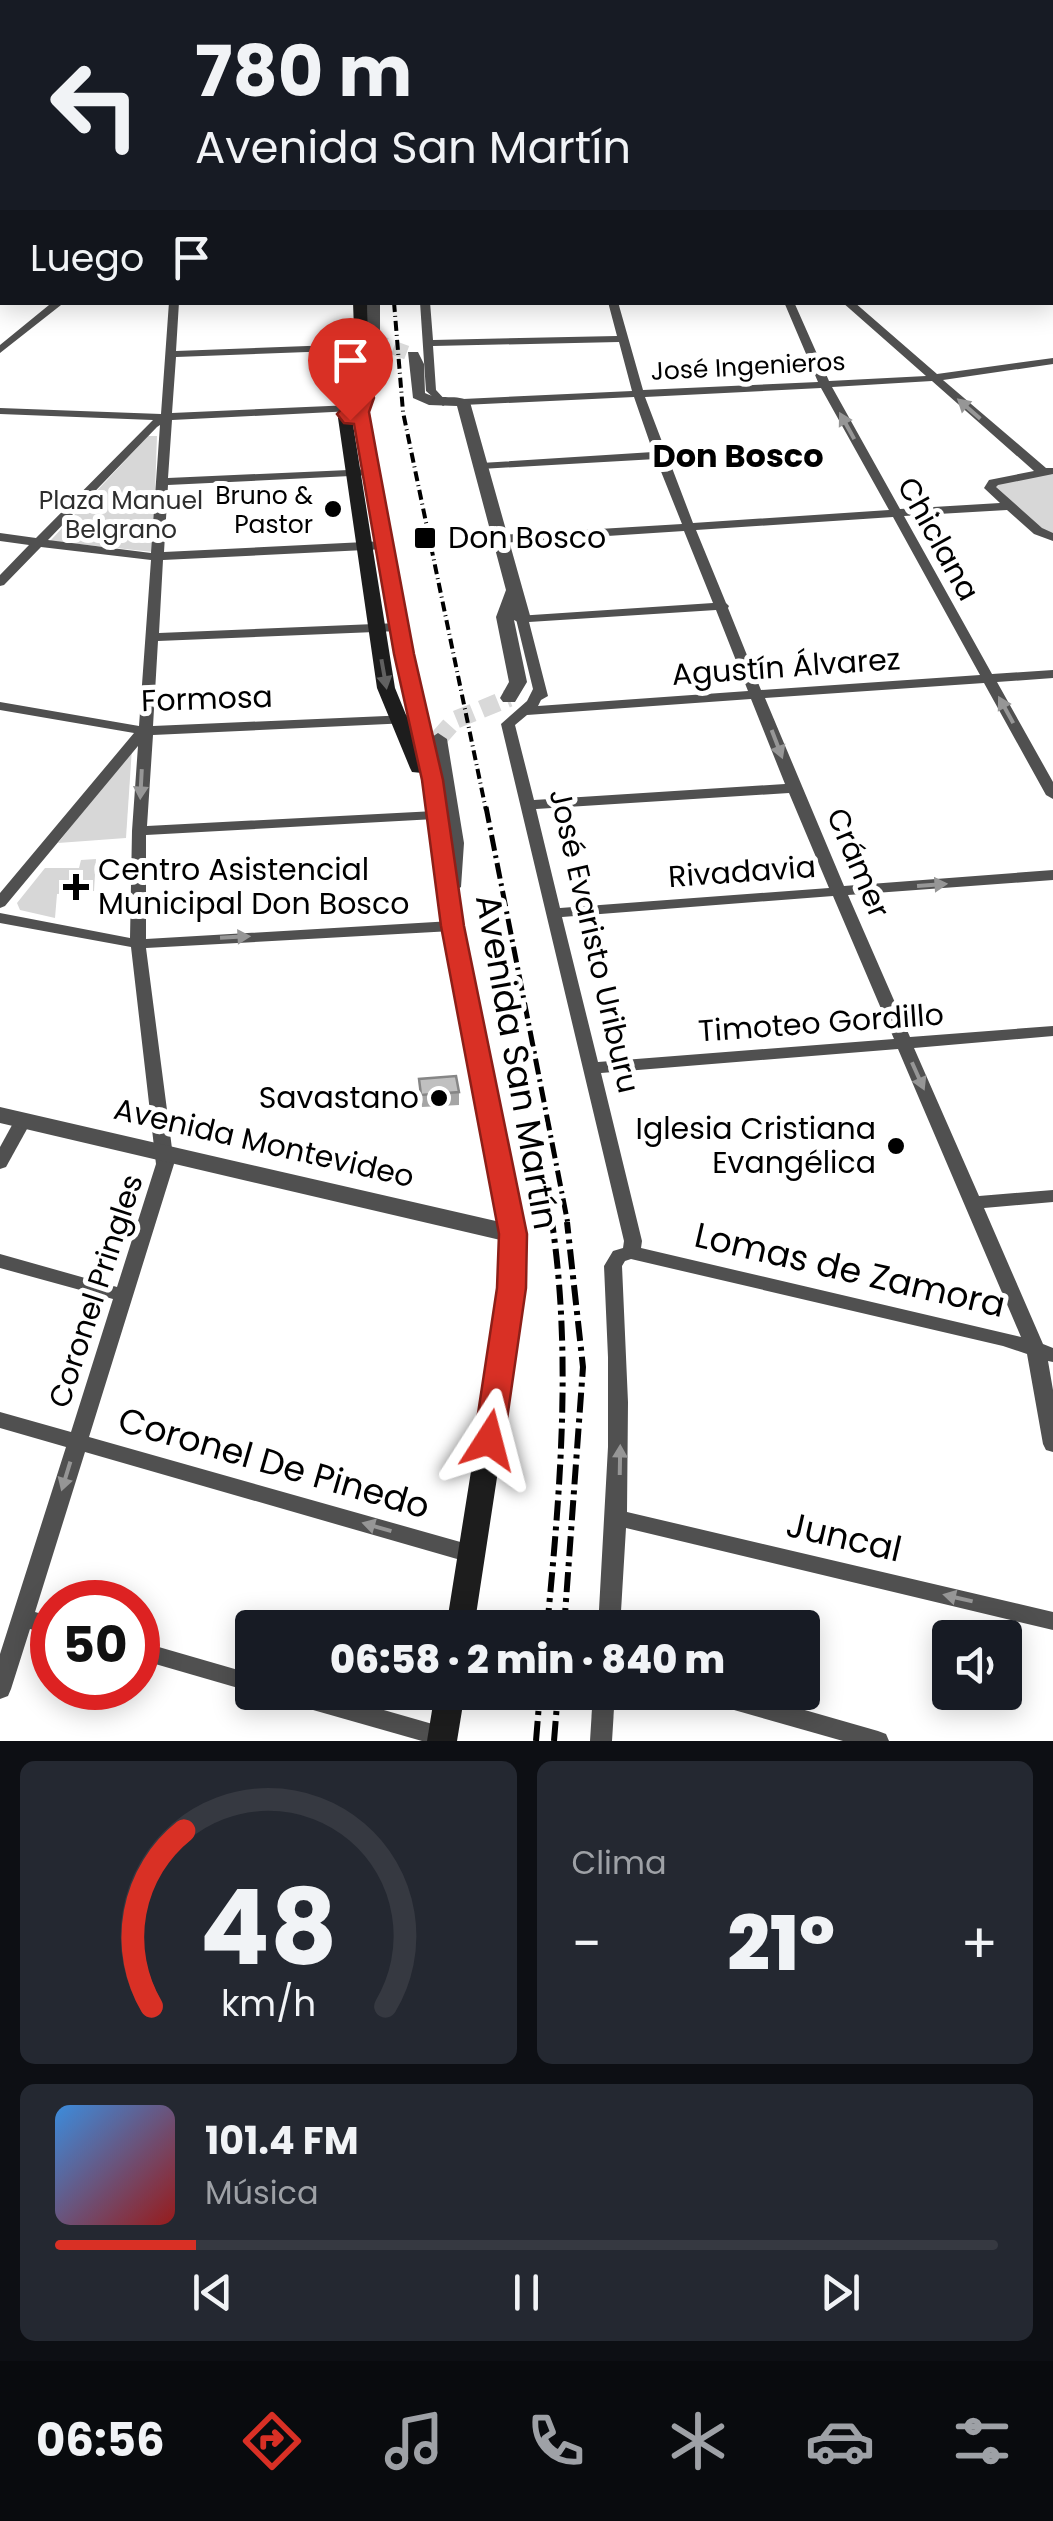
<!DOCTYPE html>
<html lang="es">
<head>
<meta charset="utf-8">
<style>
	body { margin:0; font-family:Poppins,sans-serif; background:#242831; color:#f1f3f6; height:100vh; display:flex; flex-direction:column; font-size:38px; white-space:nowrap }
	* { box-sizing:border-box; margin:0 }
	p { font-size:32px; color:#9ea1a6 }
	.icon { flex:none; width:55px; height:55px; fill:none; stroke:currentColor; stroke-width:2; stroke-linecap:round; stroke-linejoin:round }
	.map { position:relative; height:1741px; overflow:hidden }
	.drawer { display:flex; flex-direction:column; gap:20px; padding:20px; background:#0d0f14; flex:1 }
	.drawer>* { flex:none }
	.guide { position:absolute; left:0px; top:0px; width:1055px; height:305px; box-shadow:0 5px 25px #0003; background:#171b24; color:#f1f3f6; overflow:hidden }
	.controls { position:absolute; left:932px; top:1620px; display:grid; gap:20px }
	.controls a { display:grid; place-items:center; width:90px; height:90px; border-radius:10px; background:#171b24; box-shadow:0 5px 25px #0003; font-size:50px }
	.speed { position:absolute; left:30px; top:1580px; display:flex; gap:20px; font-size:50px; font-weight:700; text-align:center }
	.speed>* { display:grid; place-content:center; width:130px; height:130px; border-radius:50%; background:#171b24; box-shadow:0 5px 25px #0003; line-height:1 }
	.speed .limit { border:15px solid #d22; background:#fff; color:#111 }
	.pin { position:absolute; display:grid; place-items:center; width:85px; height:85px; color:#fff; margin:-102px -42px; border-radius:50% 50% 50% 0; rotate:-45deg; box-shadow:0 0 10px #0007 }
	.pin .icon { rotate:45deg }
	.me { position:absolute; width:110px; margin:-55px; rotate:9deg; stroke-linejoin:round; filter:drop-shadow(0 0 8px #0008) }
	.turn { display:flex; align-items:center; gap:35px; height:210px; padding:0 30px; font-size:45px }
	.turn .icon { width:130px; height:130px; stroke-width:2.5 }
	.turn b { display:block; font-size:70px; line-height:85px }
	.then { display:flex; align-items:center; height:95px; padding:0 30px; background:#0003; gap:20px; font-size:38px }
	.big { font-size:75px; font-weight:800; line-height:1.1 }
	.drawer .card { flex:1; display:flex; flex-direction:column; justify-content:center; gap:15px; min-width:0; padding:0 35px; border-radius:15px; background:#242831 }
	.drawer .dial { align-items:center; gap:0 }
	.dial svg { height:260px; overflow:visible; fill:none; stroke:#363941; stroke-width:7; stroke-linecap:round; text-anchor:middle }
	.dial text { fill:#f1f3f6; stroke:none }
	.song { display:flex; align-items:center; gap:30px }
	.cover { width:120px; height:120px; border-radius:15px; background:linear-gradient(135deg,hsl(210 70% 55%),hsl(0 70% 35%)) }
	.played { height:10px; border-radius:5px; background:linear-gradient(90deg,#d93025 15%,#363941 15%) }
	.keys { display:flex; justify-content:space-around; direction:ltr }
	.heat { display:flex; justify-content:space-between; align-items:center; font-size:55px; direction:ltr }
	.drawer .tiles { flex:1; display:grid; gap:20px; grid-template-columns:1fr 1fr }
	.card:last-child { grid-column:span 2 }
	.trip { position:absolute; left:235px; top:1610px; width:585px; height:100px; border-radius:10px; background:#171b24; box-shadow:0 5px 25px #0003; font-weight:800; line-height:100px; text-align:center }
	.tabs { display:flex; height:160px; justify-content:space-around; align-items:center; background:#090b0e; color:#9ea1a6 }
	.tabs .icon { width:70px; height:70px }
	.tabs .selected { color:#d93025 }
	.tabs b { font-size:45px; color:#f1f3f6 }
	.map>svg:first-child { display:block }
	.green { fill:#d7d7d7 }
	.lines { fill:none; stroke-linecap:round; stroke-linejoin:round }
	.tertiary-tunnel-far1 { stroke:#d9d9d9; stroke-width:14; stroke-dasharray:14 8; stroke-linecap:butt }
	.tertiary-tunnel { stroke:#d9d9d9; stroke-width:18; stroke-dasharray:18 9; stroke-linecap:butt }
	.primary-casing { stroke:#dbdbdb; stroke-width:3 }
	.motorway-casing { stroke:#dbdbdb; stroke-width:2 }
	.minor { fill:#505050; fill-rule:evenodd }
	.tertiary { fill:#505050; fill-rule:evenodd }
	.secondary { fill:#1d1d1d; fill-rule:evenodd }
	.primary { fill:#000; fill-rule:evenodd }
	.motorway { fill:#000; fill-rule:evenodd }
	.rail-far2 { stroke:#000; stroke-width:4; stroke-dasharray:10 4 1 4; stroke-linecap:butt }
	.rail-far1 { stroke:#000; stroke-width:5; stroke-dasharray:16 5 2.5 5; stroke-linecap:butt }
	.rail { stroke:#000; stroke-width:6; stroke-dasharray:20 6 4 6; stroke-linecap:butt }
	.wall { fill:#a5a5a5 }
	.building { fill:#c0c0c0; stroke:#868686; stroke-width:2.5 }
	.oneway { fill:#969696 }
	.oneway2 { fill:#616161 }
	.route { fill:#d93025; stroke:#8d1f18; stroke-width:2.5 }
	.poi-dot { fill:#000; stroke:#fff; stroke-width:4 }
	.labels { text-anchor:middle; stroke-width:10; stroke-linejoin:round; paint-order:stroke }
	.far-street-label { font-size:25px; fill:#000; stroke:#fff }
	.far-poi-label { font-size:25px; fill:#000; stroke:#fff; text-anchor:end }
	.far-park-label { font-size:25px; fill:#2e2e2e; stroke:#fff }
	.poi-label { font-size:30px; fill:#000; stroke:#fff; text-anchor:start }
	.street-label { font-size:30px; fill:#000; stroke:#fff }
	.far-district-label { font-size:32px; font-weight:bold; fill:#000; stroke:#fff }
	.near-street-label { font-size:35px; fill:#000; stroke:#fff }
</style>
</head>
<body>
<div class="map">
<svg width="1053" height="1741" viewBox="0 0 1053 1741">
	<rect width="100%" height="100%" fill="#fff"/>
	<g class="green">
		<polygon points="148,436 157,436 153,552 50,541"/>
		<polygon points="1053,471 1053,537 993,491 993,482"/>
		<polygon points="132,748 126,838 58,843"/>
		<polygon points="96,859 94,891 57,894 55,918 20,910 17,903 45,868 79,868 81,860"/>
	</g>
	<g class="lines">
		<polyline class="tertiary-tunnel-far1" points="373,340 413,355"/>
		<polyline class="tertiary-tunnel" points="438,739 455,720 509,698"/>
		<defs>
			<rect id="primary" x="0" y="72" width="2" height="8"/>
			<polygon id="motorway" points="2,102 2,112 0,113 0,103"/>
		</defs>
		<use href="#primary" class="primary-casing"/>
		<use href="#motorway" class="motorway-casing"/>
		<g class="minor">
			<polygon points="48,0 77,0 80,2 46,2"/>
			<polygon points="406,0 414,0 412,2 406,2"/>
			<polygon points="493,0 502,0 504,2 496,2"/>
			<polygon points="1045,0 1053,0 1051,2 1045,2"/>
			<rect x="0" y="33" width="2" height="4"/>
			<rect x="1052" y="36" width="1" height="4"/>
			<rect x="1052" y="91" width="1" height="4"/>
			<rect x="1052" y="135" width="1" height="6"/>
			<polygon points="2,171 2,178 0,179 0,172"/>
			<polygon points="2,187 2,193 0,194 0,188"/>
			<polygon points="1052,187 1053,188 1053,194 1052,194"/>
			<polygon points="2,225 2,232 0,233 0,226"/>
			<rect x="1052" y="246" width="1" height="6"/>
			<polygon points="0,299 2,299 2,302 7,302 6,304 0,305"/>
			<polygon points="10,302 89,302 84,305 61,305 0,353 0,345 49,305 15,305"/>
			<path d="M169 302H179L176 351 361 344 366 347 361 350 176 357 172 413 352 405 357 408 352 411 172 420 168 478 371 469 377 472 371 475 168 485 164 552 385 541 391 545 385 549 163 560 159 633 399 623 405 627 399 631 158 641 153 726 409 715 416 719 409 723 153 735 147 826 435 811 442 815 435 819 146 835V939L452 921 460 926 452 931 146 948 174 1164 89 1437 471 1545 478 1548 481 1554 478 1560 471 1563 85 1452 35 1612 52 1617V1635L30 1629 11 1689 8 1696 0 1699V1654L66 1447 0 1428V1412L71 1432 113 1299 0 1268V1254L117 1287 156 1164 131 947 0 923V913L130 938 132 831 138 746 5 906 0 908V893L134 733 0 710V702L139 726 151 560 41 547 4 585 0 586V575L29 545 0 541V533L36 538 153 420 0 414V408L161 414ZM160 425 151 553 48 540 157 427Z"/>
			<path d="M420 302H430L433 340 617 336 608 302H618L643 390 818 382 784 302H794L829 381 926 376 842 302H854L937 374 1053 358V364L943 380 1046 468H1053V474L998 485 996 487 1042 528 1053 533V541L1034 534 1007 510 904 516 992 674 1053 670V678L997 682 1053 782V799L1046 795 984 683 765 698 844 886 1053 870V880L848 895 910 1037 1053 1026V1036L914 1048 979 1196 1053 1190V1202L984 1208 1043 1344 1053 1348V1362L1048 1361 1053 1390V1452L1046 1450 1043 1444 1027 1354 1003 1346 631 1259 625 1261 622 1266 628 1402 627 1512 1053 1612V1630L626 1528 620 1628H598L608 1447V1357L604 1266 613 1251 623 1248 624 1241 501 724 527 701 533 689 516 619 517 616 713 603 684 531 500 543 494 539 500 535 682 524 656 459 481 469 475 466 481 463 653 452 634 397 463 405 458 402 463 399 632 391 619 342 433 346 436 390 448 403 443 406 426 391ZM932 381 1034 471 989 480 984 488 1000 503 900 509 832 387ZM821 388 889 510 693 523 645 397ZM893 517 980 675 761 690 728 608 729 606 726 603 696 530ZM716 610 748 691 538 706 541 700 548 696 529 622ZM751 699 785 784 534 800 515 725 527 715ZM789 793 829 888 560 908 536 809ZM833 896 894 1039 598 1062 562 917ZM898 1049 1021 1337 641 1248 642 1241 601 1073Z"/>
			<polygon points="23,1114 29,1116 32,1120 6,1167 0,1169 0,1147 17,1116"/>
			<polygon points="138,1641 252,1674 252,1692 138,1659"/>
			<polygon points="274,1692 321,1692 443,1727 451,1730 454,1737 452,1741 422,1741 285,1702 277,1699"/>
			<polygon points="593,1692 615,1692 612,1741 590,1741"/>
			<polygon points="695,1692 742,1692 878,1731 886,1734 889,1741 843,1741 706,1702 698,1699"/>
		</g>
		<g class="tertiary">
			<rect x="1052" y="281" width="1" height="9"/>
			<polygon points="366,302 380,302 380,340 373,344 366,340"/>
			<path d="M408 352H418L424 364 425 393C439 401 458 393 470 402L531 619 522 624 514 620 527 682 515 702H503L500 698 509 682 496 617 506 590 457 406 429 405 413 398Z"/>
			<polygon points="438,733 447,739 464,843 461,887 451,893 441,887 444,843 429,739"/>
			<polygon points="0,1107 513,1225 522,1228 525,1234 522,1240 513,1243 0,1123"/>
		</g>
		<g class="secondary">
			<rect x="353" y="0" width="10" height="2"/>
			<path d="M353 302H367C367 340 374 383 369 419L408 627 442 779 462 926 526 1247 520 1327 474 1628H446L494 1327 502 1247 442 926 422 773 412 772 410 768 377 688 338 418 347 406 348 391 356 387ZM355 414 390 627 413 732 395 688 352 418Z"/>
			<polygon points="435,1692 465,1692 457,1741 427,1741"/>
		</g>
		<use href="#primary" class="primary"/>
		<use href="#motorway" class="motorway"/>
		<polyline class="rail-far2" points="394,302 403,412 486,810"/>
		<g class="rail-far1">
			<polyline points="486,807 568,1224"/>
			<polyline points="550,1209 552,1224"/>
		</g>
		<g class="rail">
			<path d="M547 1628C560 1492 572 1357 552 1222"/>
			<polyline points="564,1628 583,1367 567,1222"/>
			<polyline points="536,1741 540,1692"/>
			<polyline points="554,1741 558,1692"/>
		</g>
	</g>
	<polygon class="wall" points="419,1079 459,1092 459,1105 422,1107"/>
	<polygon class="building" points="456,1076 459,1092 421,1095 419,1079"/>
	<defs><path id="oneway-solid" d="M-6-.8H1V-3.2L6.5 0L1 3.2V.8H-6Z" transform="scale(2.5)"/></defs>
	<g class="oneway">
		<use href="#oneway-solid" transform="translate(969 409) rotate(-139)"/>
		<use href="#oneway-solid" transform="translate(847 426) rotate(-119)"/>
		<use href="#oneway-solid" transform="translate(1006 710) rotate(-119)"/>
		<use href="#oneway-solid" transform="translate(777 744) rotate(69)"/>
		<use href="#oneway-solid" transform="translate(141 784) rotate(93)"/>
		<use href="#oneway-solid" transform="translate(932 885) rotate(-4)"/>
		<use href="#oneway-solid" transform="translate(235 937) rotate(-3)"/>
		<use href="#oneway-solid" transform="translate(918 1076) rotate(66)"/>
		<use href="#oneway-solid" transform="translate(620 1460) rotate(-89)"/>
		<use href="#oneway-solid" transform="translate(66 1476) rotate(107)"/>
		<use href="#oneway-solid" transform="translate(377 1527) rotate(-164)"/>
		<use href="#oneway-solid" transform="translate(958 1598) rotate(-167)"/>
	</g>
	<use class="oneway2" href="#oneway-solid" transform="translate(384 674) rotate(80)"/>
	<polygon class="route" points="355,372 369,376 374,398 369,412 377,456 414,654 443,780 464,926 527,1234 526,1288 504,1440 499,1449 489,1452 478,1449 474,1440 497,1288 499,1234 441,926 422,780 394,654 354,424 344,423 337,414 346,404 347,383"/>
	<g class="poi-dot">
		<circle cx="333" cy="509" r="10"/>
		<rect x="413" y="526" width="24" height="24" rx="5"/>
		<path d="M71 872h10v10h10v10h-10v10h-10v-10h-10v-10h10z"/>
		<circle cx="439" cy="1098" r="10"/>
		<circle cx="896" cy="1146" r="10"/>
	</g>
	<g class="labels">
		<g class="far-street-label">
			<text transform="translate(748 366) rotate(-3)" y="9">José Ingenieros</text>
		</g>
		<g class="far-poi-label">
			<text x="313" y="504">Bruno &amp;<tspan x="313" dy="29">Pastor</tspan></text>
		</g>
		<g class="far-park-label">
			<text x="121" y="509">Plaza Manuel<tspan x="121" dy="29">Belgrano</tspan></text>
		</g>
		<g class="poi-label">
			<text x="448" y="548">Don Bosco</text>
			<text x="98" y="880">Centro Asistencial<tspan x="98" dy="34">Municipal Don Bosco</tspan></text>
			<text x="419" y="1108" text-anchor="end">Savastano</text>
			<text x="876" y="1139" text-anchor="end">Iglesia Cristiana<tspan x="876" dy="34">Evangélica</tspan></text>
		</g>
		<g class="street-label">
			<text transform="translate(938 539) rotate(61)" y="10">Chiclana</text>
			<text transform="translate(786 667) rotate(-4)" y="10">Agustín Álvarez</text>
			<text transform="translate(207 699) rotate(-2)" y="10">Formosa</text>
			<text transform="translate(858 863) rotate(67)" y="10">Crámer</text>
			<text transform="translate(742 872) rotate(-4)" y="10">Rivadavia</text>
			<text transform="translate(594 941) rotate(77)" y="10">José Evaristo Uriburu</text>
			<text transform="translate(821 1023) rotate(-4)" y="10">Timoteo Gordillo</text>
			<text transform="translate(264 1143) rotate(13)" y="10">Avenida Montevideo</text>
			<text transform="translate(96 1291) rotate(-72)" y="10">Coronel Pringles</text>
		</g>
		<g class="far-district-label">
			<text x="738" y="467">Don Bosco</text>
		</g>
		<g class="near-street-label">
			<text transform="translate(517 1062) rotate(80)" y="12">Avenida San Martín</text>
			<text transform="translate(850 1270) rotate(13)" y="12">Lomas de Zamora</text>
			<text transform="translate(274 1463) rotate(16)" y="12">Coronel De Pinedo</text>
			<text transform="translate(844 1537) rotate(13)" y="12">Juncal</text>
		</g>
	</g>
</svg>
<div class="controls">
<a><svg class="icon" aria-label="sound" viewBox="0 0 24 24"><path d="M4 9h4l5-4v14l-5-4H4zM17 9q2 3 0 6"/></svg></a>
</div>
<div class="speed"><div class="limit">50</div></div>
<div class="pin" style="left:350px;top:420px;background:#d93025"><svg class="icon" aria-label="arrive" viewBox="0 0 24 24"><path d="M6 21V4h12l-3 4 3 4H6"/></svg></div>
<svg class="me" style="left:489px;top:1440px" viewBox="-20 -20 40 40"><path d="M0-17L14 15 0 8-14 15z" fill="#d93025" stroke="#fff" stroke-width="4"/></svg>
<div class="trip">06:58 · 2 min · 840 m</div>
<div class="guide">
<div class="turn"><svg class="icon" aria-label="left" viewBox="0 0 24 24"><path d="M17 20v-9H6M10 6l-5 5 5 5"/></svg><div><b>780 m</b>Avenida San Martín</div></div>
<div class="then">Luego<svg class="icon" aria-label="arrive" viewBox="0 0 24 24"><path d="M6 21V4h12l-3 4 3 4H6"/></svg></div>
</div>
</div>
<section class="drawer">
<div class="tiles">
<div class="card dial"><svg viewBox="0 0 100 80">
<path d="M14 69A42 42 0 1 1 86 69"/>
<path d="M14 69A42 42 0 0 1 24 15" stroke="#d93025"/>
<text x="50" y="56" font-size="32" font-weight="700">48</text>
<text x="50" y="72" font-size="11">km/h</text>
</svg></div>
<div class="card"><p>Clima</p>
<div class="heat"><a>−</a><b class="big">21°</b><a>+</a></div>
</div>
<div class="card">
<div class="song"><i class="cover"></i><div><b>101.4 FM</b><p>Música</p></div></div>
<div class="played"></div>
<div class="keys"><svg class="icon" aria-label="previous" viewBox="0 0 24 24"><path d="M18 5L8 12l10 7zM5 5v14"/></svg><svg class="icon" aria-label="pause" viewBox="0 0 24 24"><path d="M8 5v14M16 5v14"/></svg><svg class="icon" aria-label="next" viewBox="0 0 24 24"><path d="M6 5l10 7-10 7zM19 5v14"/></svg></div>
</div>
</div>
</section>
<nav class="tabs">
<b>06:56</b>
<svg class="icon selected" aria-label="directions" viewBox="0 0 24 24"><path d="M12 3l9 9-9 9-9-9zM9 14v-3h6M13 9l2 2-2 2"/></svg>
<svg class="icon" aria-label="music" viewBox="0 0 24 24"><path d="M9 18V5l10-2v13"/><circle cx="6" cy="18" r="3"/><circle cx="16" cy="16" r="3"/></svg>
<svg class="icon" aria-label="phone" viewBox="0 0 24 24"><path d="M5 4h4l2 5-3 2q2 4 5 5l2-3 5 2v4C11 20 4 13 5 4z"/></svg>
<svg class="icon" aria-label="climate" viewBox="0 0 24 24"><path d="M12 3v18M4 7l16 10M4 17L20 7"/></svg>
<svg class="icon" aria-label="car" viewBox="0 0 24 24"><path d="M5 17H2v-5l4-1 3-4h7l3 4 3 1v5h-3M9 17h6M6 11h13"/><circle cx="7" cy="17" r="2"/><circle cx="17" cy="17" r="2"/></svg>
<svg class="icon" aria-label="filters" viewBox="0 0 24 24"><path d="M4 7h16M4 17h16"/><circle cx="9" cy="7" r="2"/><circle cx="15" cy="17" r="2"/></svg>
</nav>
</body>
</html>
